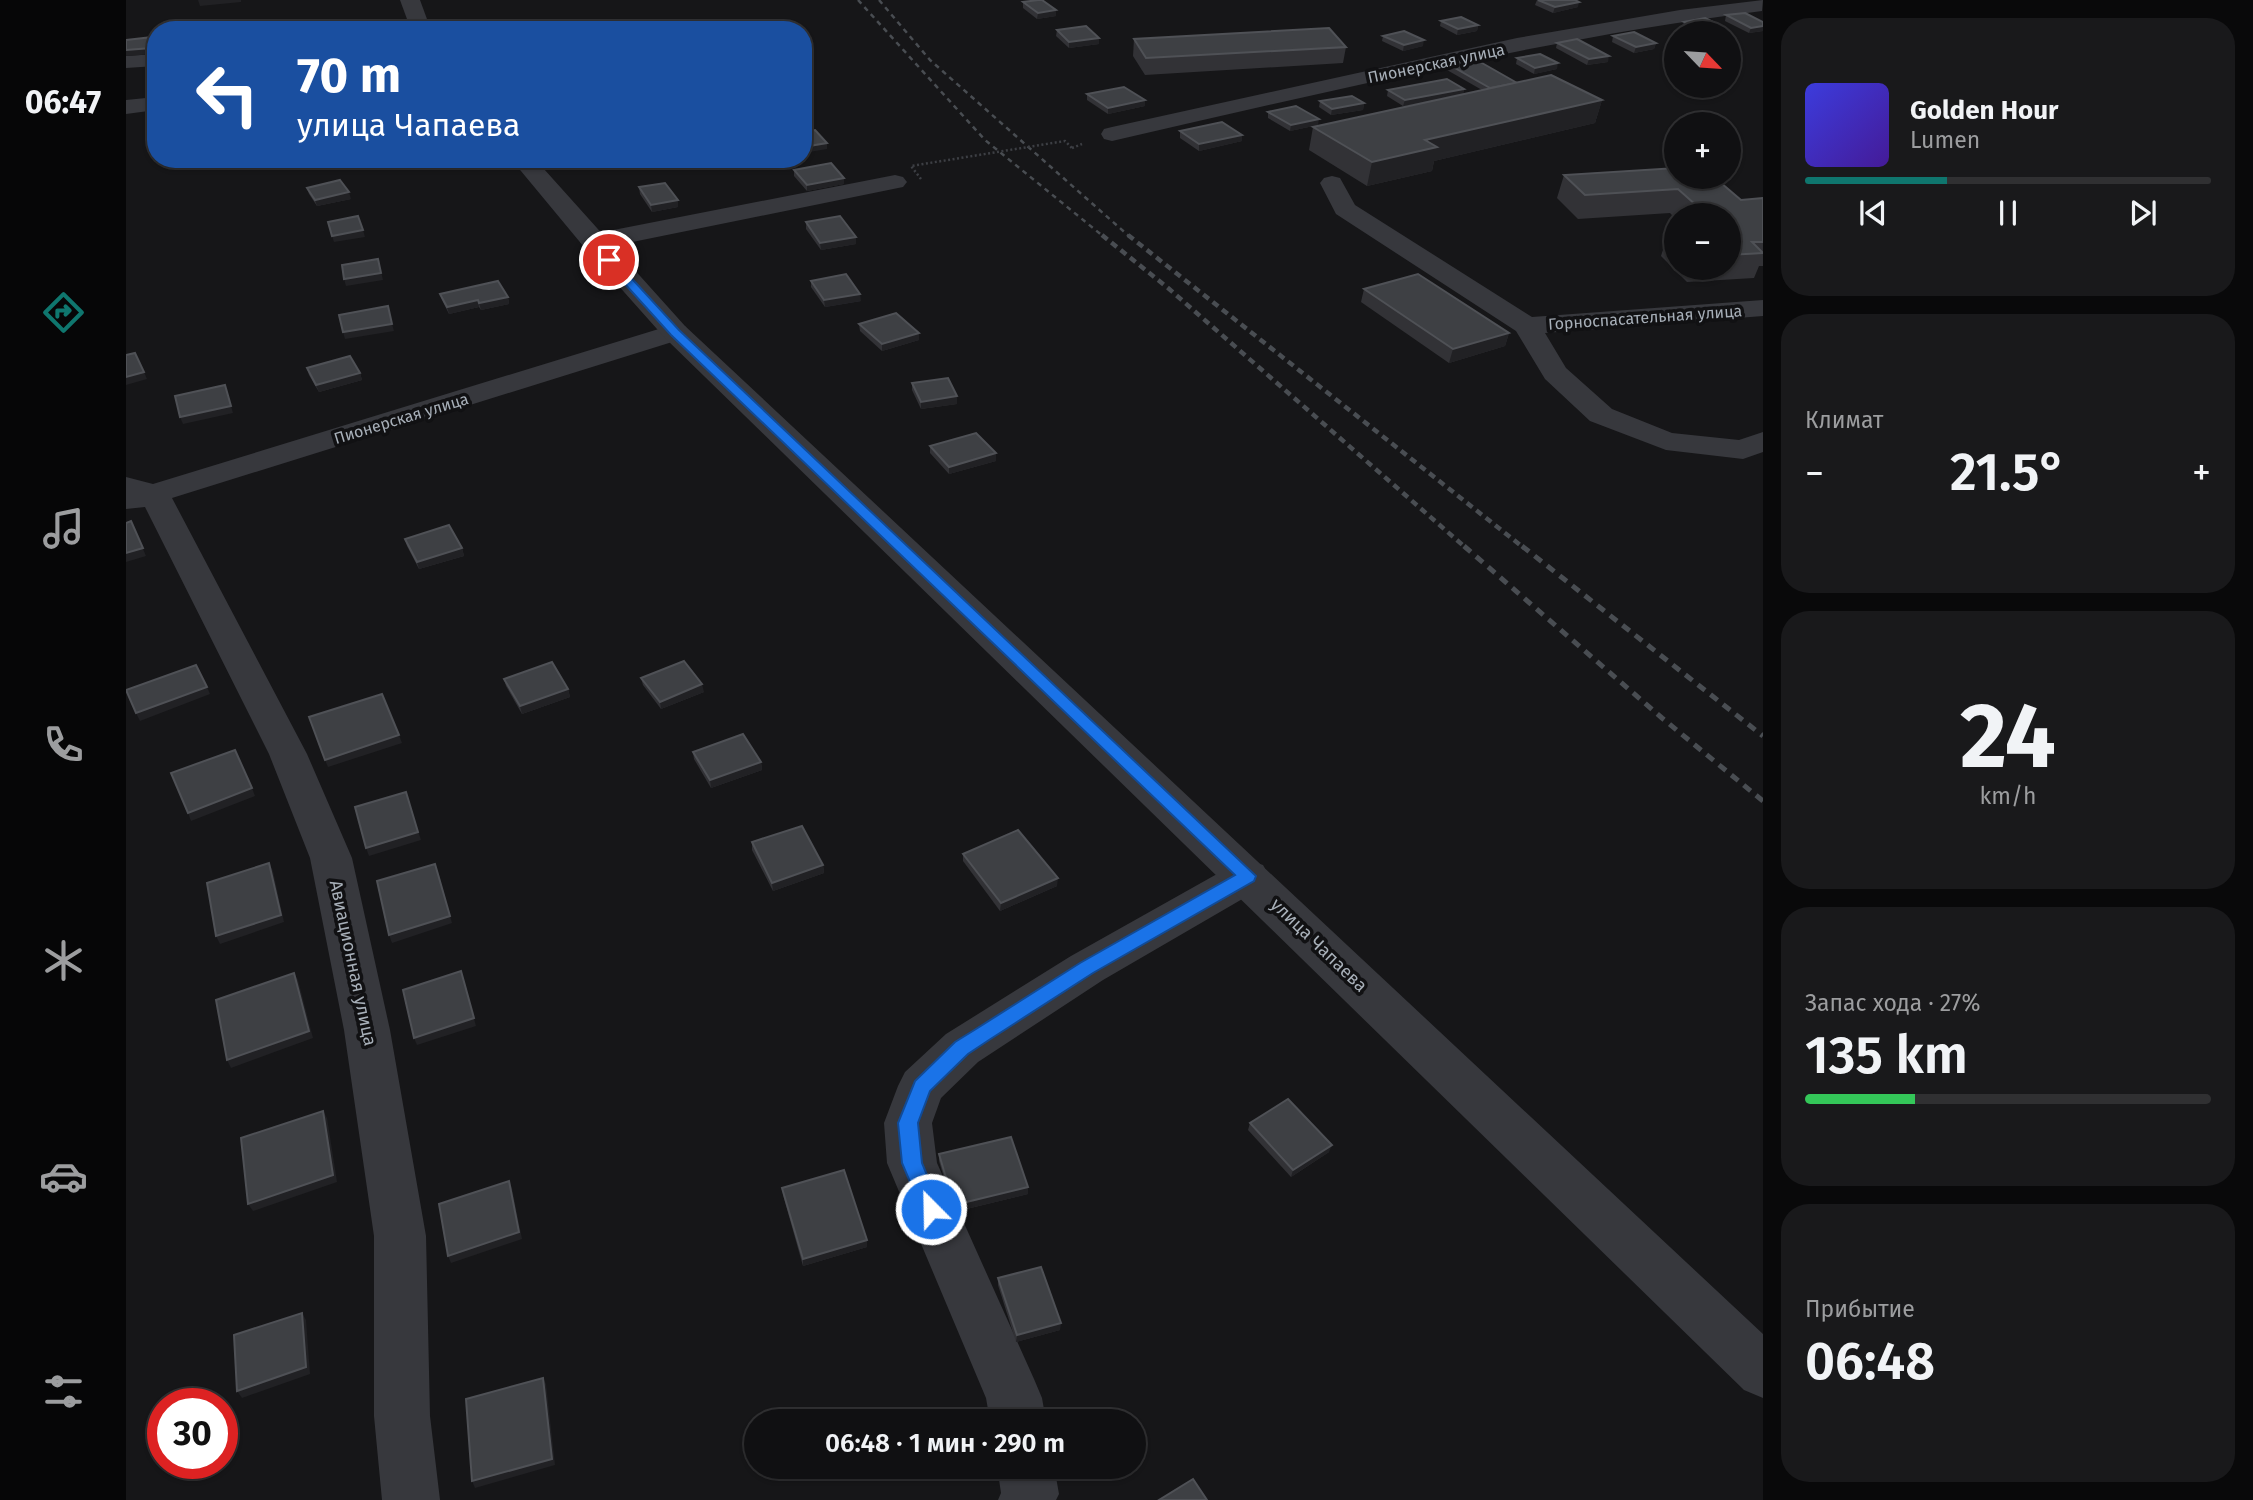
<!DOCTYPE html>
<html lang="ru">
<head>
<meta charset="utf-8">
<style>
	body { margin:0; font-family:"Fira Sans",sans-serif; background:#19191b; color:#f1f3f6; height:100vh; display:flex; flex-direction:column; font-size:26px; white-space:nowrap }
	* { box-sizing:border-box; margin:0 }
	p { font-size:23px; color:#9c9d9f }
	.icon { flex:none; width:38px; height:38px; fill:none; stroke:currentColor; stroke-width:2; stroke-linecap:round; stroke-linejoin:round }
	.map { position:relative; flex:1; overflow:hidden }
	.side { display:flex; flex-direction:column; gap:18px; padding:18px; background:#09090a; width:490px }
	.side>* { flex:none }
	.top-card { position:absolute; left:21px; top:21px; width:665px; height:147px; border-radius:28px; box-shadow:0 2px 5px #0004,0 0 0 2px #303032; background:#1a4fa0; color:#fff; overflow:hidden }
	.needle { width:46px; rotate:115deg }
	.buttons { position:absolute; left:1538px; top:21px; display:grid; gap:14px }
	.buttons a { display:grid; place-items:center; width:77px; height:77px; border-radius:50%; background:#101012; box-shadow:0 2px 5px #0004,0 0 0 2px #303032; font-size:35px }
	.speed { position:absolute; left:21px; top:1388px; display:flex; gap:14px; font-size:35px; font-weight:700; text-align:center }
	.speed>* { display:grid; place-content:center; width:91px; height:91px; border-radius:50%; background:#101012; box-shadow:0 2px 5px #0004,0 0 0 2px #303032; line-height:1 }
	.speed .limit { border:10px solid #d22; background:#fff; color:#111 }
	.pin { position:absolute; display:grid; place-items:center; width:60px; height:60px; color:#fff; margin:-30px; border:4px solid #fff; border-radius:50%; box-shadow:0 2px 7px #0007 }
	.me { position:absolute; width:77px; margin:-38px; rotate:337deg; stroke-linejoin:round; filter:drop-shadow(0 0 5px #0008) }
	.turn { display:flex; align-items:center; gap:24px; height:147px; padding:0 35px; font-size:32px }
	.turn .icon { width:91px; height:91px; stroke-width:2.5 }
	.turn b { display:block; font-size:49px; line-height:60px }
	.big { font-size:52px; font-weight:600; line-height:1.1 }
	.side .tile { flex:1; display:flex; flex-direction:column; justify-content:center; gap:10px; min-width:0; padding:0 24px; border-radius:28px; background:#19191b }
	.side .dial { align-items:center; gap:0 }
	.dial b { font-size:91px; line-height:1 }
	.song { display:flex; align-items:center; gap:21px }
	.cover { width:84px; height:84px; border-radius:10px; background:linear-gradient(135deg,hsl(240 70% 55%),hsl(260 70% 35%)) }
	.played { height:7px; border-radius:4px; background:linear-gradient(90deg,#0f766e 35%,#303032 35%) }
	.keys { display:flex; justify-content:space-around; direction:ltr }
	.heat { display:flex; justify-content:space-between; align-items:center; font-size:38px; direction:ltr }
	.charge { height:10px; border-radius:5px; background:linear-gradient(90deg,#34c759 27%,#303032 0) }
	.trip { position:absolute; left:618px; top:1409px; width:402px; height:70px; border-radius:35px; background:#101012; box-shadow:0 2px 5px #0004,0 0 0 2px #303032; font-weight:600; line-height:70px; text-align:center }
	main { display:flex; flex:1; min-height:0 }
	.tabs { display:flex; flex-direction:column; width:126px; justify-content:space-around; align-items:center; background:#060607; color:#9c9d9f }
	.tabs .icon { width:49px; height:49px }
	.tabs .on { color:#0f766e }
	.tabs b { font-size:32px; color:#f1f3f6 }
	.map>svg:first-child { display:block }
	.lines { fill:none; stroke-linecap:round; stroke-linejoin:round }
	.path { stroke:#3d3f44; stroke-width:2.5; stroke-dasharray:2 2.5; stroke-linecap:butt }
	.minor { fill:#37383d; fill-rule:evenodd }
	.tertiary { fill:#37383d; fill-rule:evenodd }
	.rail-far2 { stroke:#494d52; stroke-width:2.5; stroke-dasharray:5 4.5; stroke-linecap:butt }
	.rail-far1 { stroke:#494d52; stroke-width:4.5; stroke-dasharray:7 5; stroke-linecap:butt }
	.rail { stroke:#494d52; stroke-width:5; stroke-dasharray:9 7; stroke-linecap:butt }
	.path-bridge { stroke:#3d3f44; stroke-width:2.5; stroke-dasharray:2 2.5; stroke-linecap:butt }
	.wall { fill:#323236 }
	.shaded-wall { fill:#212124 }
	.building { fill:#3e4044; stroke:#4f5156; stroke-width:2 }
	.route { fill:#1a73e8; stroke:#114b97; stroke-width:2 }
	.labels { text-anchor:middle; stroke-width:7; stroke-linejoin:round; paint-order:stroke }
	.far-street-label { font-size:16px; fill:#a7afb8; stroke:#111113 }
	.street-label { font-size:18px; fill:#a7afb8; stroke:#111113 }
</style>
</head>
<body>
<main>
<nav class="tabs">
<b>06:47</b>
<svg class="icon on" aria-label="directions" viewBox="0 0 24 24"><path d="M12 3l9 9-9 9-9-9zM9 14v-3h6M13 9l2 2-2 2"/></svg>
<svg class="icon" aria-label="music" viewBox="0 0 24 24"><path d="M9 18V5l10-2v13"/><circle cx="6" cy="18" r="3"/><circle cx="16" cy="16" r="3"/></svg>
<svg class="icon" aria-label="phone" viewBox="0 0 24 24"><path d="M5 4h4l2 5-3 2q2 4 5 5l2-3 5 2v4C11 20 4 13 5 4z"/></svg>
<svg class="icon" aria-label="climate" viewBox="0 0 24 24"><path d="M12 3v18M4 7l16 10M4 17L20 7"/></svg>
<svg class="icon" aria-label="car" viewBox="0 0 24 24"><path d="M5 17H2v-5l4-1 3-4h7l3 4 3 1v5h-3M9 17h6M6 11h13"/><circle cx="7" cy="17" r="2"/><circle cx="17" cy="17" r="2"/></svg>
<svg class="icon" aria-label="filters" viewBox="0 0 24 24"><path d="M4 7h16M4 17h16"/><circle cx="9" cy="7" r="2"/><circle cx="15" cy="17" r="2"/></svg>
</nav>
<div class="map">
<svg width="1637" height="1500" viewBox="0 0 1637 1500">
	<rect width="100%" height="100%" fill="#161618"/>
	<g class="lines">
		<polyline class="path" points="946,148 956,144"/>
		<g class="minor">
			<path d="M1637 0 1636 11C1416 39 1202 92 986 141L978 139 975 134 978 129 986 127 1391 38 1554 10Z"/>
			<polygon points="30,54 30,66 0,68 0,56"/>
			<polygon points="30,97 30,110 0,114 0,100"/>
			<polygon points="769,175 777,177 781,182 777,187 467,250 458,247 454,242 458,237 467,234"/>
			<polygon points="1206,176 1214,178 1229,205 1406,317 1637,300 1637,316 1419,333 1440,368 1486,409 1546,433 1613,440 1637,432 1637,452 1617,459 1540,450 1464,421 1419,379 1390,331 1210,214 1194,183 1198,178"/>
			<polygon points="549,324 559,326 563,332 559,338 46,498 181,754 226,858 264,1030 300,1236 304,1416 314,1500 256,1500 248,1416 248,1236 218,1030 184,858 143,754 19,507 0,509 0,477 27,484"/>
			<polygon points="1122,860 1137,865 1143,876 1137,887 977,980 852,1062 815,1098 806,1123 811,1163 908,1379 916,1398 920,1421 864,1421 860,1398 761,1163 758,1123 772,1086 779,1072 820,1034 945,956 1107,865"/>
			<polygon points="871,1466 928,1466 933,1494 930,1500 872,1500 875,1493"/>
		</g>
		<g class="tertiary">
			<polygon points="274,0 294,0 305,30 285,30"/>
			<polygon points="385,159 409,159 559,326 1637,1334 1637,1398 1618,1390 539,338 458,247"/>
		</g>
		<g class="rail-far2">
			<polyline points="732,0 859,140 978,237"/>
			<polyline points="753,0 804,60 1004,237"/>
		</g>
		<g class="rail-far1">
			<polyline points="976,235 1042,288 1340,548"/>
			<polyline points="1002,235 1398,548"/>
		</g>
		<g class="rail">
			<polyline points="1338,546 1536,718 1637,801"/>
			<polyline points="1396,546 1637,736"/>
		</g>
		<polyline class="path-bridge" points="795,179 785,166 939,141 946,148"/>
	</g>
	<g class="wall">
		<polygon points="1411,0 1452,7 1427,13 1409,5"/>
		<polygon points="897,2 930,16 911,19 897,8"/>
		<polygon points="1600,15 1637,22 1637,31 1623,33 1599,21"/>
		<polygon points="1315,21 1352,25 1351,31 1331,35 1314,26"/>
		<polygon points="1558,22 1599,28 1598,33 1568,33 1556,27"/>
		<polygon points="931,30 973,38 973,44 943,48 930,36"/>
		<polygon points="1257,36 1297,46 1277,51 1256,41"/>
		<polygon points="1487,36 1530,43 1528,49 1508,53 1486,42"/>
		<polygon points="1008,39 1220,47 1217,63 1019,75 1007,56"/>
		<polygon points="1431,43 1482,62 1461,65 1430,48"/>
		<polygon points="1391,58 1431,69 1408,74 1390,64"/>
		<polygon points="1322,64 1391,83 1476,100 1469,123 1308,161 1306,171 1241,186 1183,150 1187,127 1319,98 1277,106 1261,96 1262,90 1338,89 1337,94 1356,90 1321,70"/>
		<polygon points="961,94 1019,100 1019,106 982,114 961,100"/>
		<polygon points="1194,101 1238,103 1237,110 1205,115 1193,107"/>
		<polygon points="1142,112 1192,125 1164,131 1142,118"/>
		<polygon points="1054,131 1116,135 1116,141 1073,151 1054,138"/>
		<polygon points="501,159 541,159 542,161 509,168"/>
		<polygon points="1550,168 1615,200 1637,198 1637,266 1633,266 1628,278 1561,282 1535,256 1543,231 1550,231 1550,268 1603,268 1603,215 1550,215 1550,219 1544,213 1452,219 1431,198 1438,175"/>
		<polygon points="668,170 718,184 681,191 668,176"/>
		<polygon points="513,187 552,207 526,212 514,194"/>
		<polygon points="181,188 225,199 191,206 183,194"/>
		<polygon points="680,222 730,237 730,244 695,250 680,229"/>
		<polygon points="685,281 735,301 699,307 685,287"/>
		<polygon points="1238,289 1383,333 1379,346 1323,363 1235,302"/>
		<polygon points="314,294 382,297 383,304 355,310 353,307 323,314 316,300"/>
		<polygon points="733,324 793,340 756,351 734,331"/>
		<polygon points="181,368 234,373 236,380 193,392 183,375"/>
		<polygon points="786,383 831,396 831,404 795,409 786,390"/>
		<polygon points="804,446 870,461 823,474 804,453"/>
		<polygon points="279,539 336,548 338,556 293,569 281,546"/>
		<polygon points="515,678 578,692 535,709 517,685"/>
		<polygon points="378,679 442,689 444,697 396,714 380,686"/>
		<polygon points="567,752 635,762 636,770 585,788 568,759"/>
		<polygon points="626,842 697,865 698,873 647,891 626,850"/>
		<polygon points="837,854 931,886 874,911 837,861"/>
		<polygon points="1124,1123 1203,1152 1165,1177 1122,1130"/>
		<polygon points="813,1154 902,1194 828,1212 813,1161"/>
		<polygon points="656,1188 741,1247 677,1266 657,1195"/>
		<polygon points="872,1278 934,1330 890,1342 872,1285"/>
	</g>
	<g class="shaded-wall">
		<polygon points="72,0 115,0 115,2 74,6"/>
		<polygon points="1453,2 1452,7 1427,13 1429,7"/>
		<polygon points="930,10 930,16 911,19 912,13"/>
		<polygon points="1352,25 1351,31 1331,35 1332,29"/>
		<polygon points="1637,26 1637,31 1623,33 1625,28"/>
		<polygon points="1599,28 1598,33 1578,33 1579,32"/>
		<polygon points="27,37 29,43 27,54 0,56 0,50"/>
		<polygon points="973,38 973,44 943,48 943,42"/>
		<polygon points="1298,40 1297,46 1277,51 1278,45"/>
		<polygon points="1530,43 1528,49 1508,53 1510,47"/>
		<polygon points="1483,56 1482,62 1461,65 1463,59"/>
		<polygon points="1432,63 1431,69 1408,74 1409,68"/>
		<polygon points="1338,89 1337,95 1277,106 1279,100"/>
		<polygon points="1019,100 1019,106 982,114 982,108"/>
		<polygon points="1476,100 1469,123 1308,161 1306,171 1241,186 1246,162 1299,140"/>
		<polygon points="1238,103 1237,110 1205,115 1206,109"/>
		<polygon points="1193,119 1192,125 1164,131 1165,125"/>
		<polygon points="1116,135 1116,141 1073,151 1073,144"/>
		<polygon points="701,143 701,149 677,153 677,147"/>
		<polygon points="182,159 214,159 184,166"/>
		<polygon points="519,159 541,159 542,161 509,168 508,162"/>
		<polygon points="718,178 718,184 681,191 681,185"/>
		<polygon points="223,192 225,199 191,206 189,200"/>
		<polygon points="552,200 552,207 526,212 525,205"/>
		<polygon points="237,230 239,237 208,242 206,236"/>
		<polygon points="730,237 730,244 695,250 694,243"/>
		<polygon points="252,259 257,280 220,286 218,279"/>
		<polygon points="734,294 735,301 699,307 698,300"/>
		<polygon points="382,297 383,304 355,310 353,303"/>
		<polygon points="352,300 353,307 323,314 321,307"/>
		<polygon points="266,324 268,331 219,339 217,332"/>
		<polygon points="793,333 793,340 756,351 756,344"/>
		<polygon points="1383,333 1379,346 1323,363 1327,349"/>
		<polygon points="18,372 21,379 0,385 0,377"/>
		<polygon points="234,373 236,380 193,392 190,385"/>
		<polygon points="99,385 107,413 57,424 54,417"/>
		<polygon points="831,396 831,404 795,409 795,402"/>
		<polygon points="870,453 870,461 823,474 823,467"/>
		<polygon points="5,521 20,556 0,562 0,553"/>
		<polygon points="336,548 338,556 293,569 291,562"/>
		<polygon points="576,684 578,692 535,709 534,702"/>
		<polygon points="81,687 84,694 14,721 10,713"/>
		<polygon points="442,689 444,697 396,714 394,706"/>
		<polygon points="273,735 276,743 202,767 199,760"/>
		<polygon points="635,762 636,770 585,788 584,780"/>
		<polygon points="126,788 129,796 65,821 62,813"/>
		<polygon points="280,792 295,840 243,856 240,848"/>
		<polygon points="143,863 147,871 158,922 94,944 90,936"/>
		<polygon points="697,865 698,873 647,891 646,883"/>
		<polygon points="312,871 326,923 266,943 263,935"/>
		<polygon points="932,878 931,886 874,911 875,903"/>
		<polygon points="335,971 350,1026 291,1045 288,1038"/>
		<polygon points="168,973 172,980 187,1038 105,1068 101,1060"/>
		<polygon points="197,1111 201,1118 211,1182 127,1211 122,1204"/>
		<polygon points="1206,1145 1203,1152 1165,1177 1167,1170"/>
		<polygon points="383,1181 386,1188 396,1239 325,1263 322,1256"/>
		<polygon points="902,1187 902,1194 828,1212 828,1205"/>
		<polygon points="741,1240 741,1247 677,1266 677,1259"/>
		<polygon points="176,1313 180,1320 184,1374 116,1398 111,1391"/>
		<polygon points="935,1323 934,1330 890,1342 891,1335"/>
		<polygon points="417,1378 420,1384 429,1465 349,1488 346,1481"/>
	</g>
	<g class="building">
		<polygon points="912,0 916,0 930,10 912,13 897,2"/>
		<polygon points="1412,0 1449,0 1453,2 1429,7"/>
		<polygon points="1619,13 1637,22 1637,26 1625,28 1600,15"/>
		<polygon points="1335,17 1352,25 1332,29 1315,21"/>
		<polygon points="1579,18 1599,28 1579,32 1558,22"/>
		<polygon points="178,22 179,30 136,30 136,27"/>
		<polygon points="960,26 973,38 943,42 931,30"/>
		<polygon points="1203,28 1220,47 1020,58 1008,39"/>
		<polygon points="1278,31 1298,40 1278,45 1257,36"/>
		<polygon points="1508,32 1530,43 1510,47 1487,36"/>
		<polygon points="27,37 25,48 0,50 0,40"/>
		<polygon points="1451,39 1483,56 1463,59 1431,43"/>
		<polygon points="1414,54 1432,63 1409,68 1391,58"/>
		<polygon points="1349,59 1391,83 1364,88 1322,64"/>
		<polygon points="1425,75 1476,100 1299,140 1311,147 1246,162 1187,127"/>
		<polygon points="1321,79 1338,89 1279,100 1262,90"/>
		<polygon points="998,87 1019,100 982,108 961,94"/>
		<polygon points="1226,96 1238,103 1206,109 1194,101"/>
		<polygon points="1170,106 1193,119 1165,125 1142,112"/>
		<polygon points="1096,122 1116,135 1073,144 1054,131"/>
		<polygon points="689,130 701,143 677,147 677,132"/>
		<polygon points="506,159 519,159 508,162"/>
		<polygon points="705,163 718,178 681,185 668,170"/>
		<polygon points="1550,168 1550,177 1588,177 1615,200 1637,198 1637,242 1626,242 1637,253 1603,255 1603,215 1581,215 1552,189 1459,195 1438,175"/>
		<polygon points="214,180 223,192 189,200 181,188"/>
		<polygon points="539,183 552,200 525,205 513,187"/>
		<polygon points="232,216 237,230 206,236 202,222"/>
		<polygon points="714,216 730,237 694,243 680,222"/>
		<polygon points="1543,231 1550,231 1550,238"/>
		<polygon points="252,259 255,273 218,279 216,265"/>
		<polygon points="720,274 734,294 698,300 685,281"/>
		<polygon points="1292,274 1383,333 1327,349 1238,289"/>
		<polygon points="372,281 382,297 353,303 352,300 321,307 314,294"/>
		<polygon points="262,306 266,324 217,332 213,315"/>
		<polygon points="770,313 793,333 756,344 733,324"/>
		<polygon points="9,353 18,372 0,377 0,355"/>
		<polygon points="224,356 234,373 190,385 181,368"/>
		<polygon points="822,378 831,396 795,402 786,383"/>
		<polygon points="99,385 105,406 54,417 49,396"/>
		<polygon points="850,433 870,453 823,467 804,446"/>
		<polygon points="5,521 17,548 0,553 0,523"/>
		<polygon points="323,525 336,548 291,562 279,539"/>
		<polygon points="558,661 576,684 534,702 515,678"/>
		<polygon points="426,662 442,689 394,706 378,679"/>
		<polygon points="70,665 81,687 10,713 0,690"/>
		<polygon points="256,694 273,735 199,760 183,717"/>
		<polygon points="617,734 635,762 584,780 567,752"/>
		<polygon points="109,750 126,788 62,813 45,773"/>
		<polygon points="280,792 292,832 240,848 229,807"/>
		<polygon points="676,826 697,865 646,883 626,842"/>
		<polygon points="892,830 932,878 875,903 837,854"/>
		<polygon points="143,863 155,915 90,936 81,883"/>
		<polygon points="309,864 324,916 263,935 251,881"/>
		<polygon points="335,971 348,1018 288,1038 277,990"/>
		<polygon points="168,973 183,1031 101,1060 90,1000"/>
		<polygon points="1162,1099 1206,1145 1167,1170 1124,1123"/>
		<polygon points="197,1111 207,1175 122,1204 115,1138"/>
		<polygon points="885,1137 902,1187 828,1205 813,1154"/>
		<polygon points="718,1170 741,1240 677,1259 656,1188"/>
		<polygon points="383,1181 393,1232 322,1256 313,1204"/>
		<polygon points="915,1267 935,1323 891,1335 872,1278"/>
		<polygon points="176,1313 180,1367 111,1391 108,1335"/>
		<polygon points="417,1378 426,1459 346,1481 340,1399"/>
		<polygon points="1067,1479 1081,1500 1033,1500"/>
	</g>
	<polygon class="route" points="479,258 487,258 553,330 1130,876 1128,881 967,973 863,1040 842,1054 804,1091 792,1123 796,1163 815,1209 812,1215 805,1218 798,1215 776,1163 772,1123 789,1081 829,1042 850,1029 954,963 1109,875 545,335 479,262"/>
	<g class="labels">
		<g class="far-street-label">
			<text transform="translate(1310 63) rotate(-12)" y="6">Пионерская улица</text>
			<text transform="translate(1519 317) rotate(-4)" y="6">Горноспасательная улица</text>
			<text transform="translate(275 418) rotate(-17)" y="6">Пионерская улица</text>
		</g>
		<g class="street-label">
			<text transform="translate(1193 945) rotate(44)" y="6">улица Чапаева</text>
			<text transform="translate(227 963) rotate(78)" y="6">Авиационная улица</text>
		</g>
	</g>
</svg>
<div class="buttons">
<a><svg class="needle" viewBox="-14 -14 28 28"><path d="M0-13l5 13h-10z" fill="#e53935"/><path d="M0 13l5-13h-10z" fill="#9c9d9f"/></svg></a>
<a>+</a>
<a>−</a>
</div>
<div class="speed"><div class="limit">30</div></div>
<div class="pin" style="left:483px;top:260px;background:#d93025"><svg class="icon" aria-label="arrive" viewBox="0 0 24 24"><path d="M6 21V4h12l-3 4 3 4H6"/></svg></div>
<svg class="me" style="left:805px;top:1209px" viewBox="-20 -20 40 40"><circle r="17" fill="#1a73e8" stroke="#fff" stroke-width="3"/><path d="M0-11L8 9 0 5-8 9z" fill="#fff"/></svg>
<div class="trip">06:48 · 1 мин · 290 m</div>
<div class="top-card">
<div class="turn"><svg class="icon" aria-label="left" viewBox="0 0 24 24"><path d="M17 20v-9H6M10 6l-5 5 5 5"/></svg><div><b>70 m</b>улица Чапаева</div></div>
</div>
</div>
<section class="side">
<div class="tile">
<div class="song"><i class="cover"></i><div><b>Golden Hour</b><p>Lumen</p></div></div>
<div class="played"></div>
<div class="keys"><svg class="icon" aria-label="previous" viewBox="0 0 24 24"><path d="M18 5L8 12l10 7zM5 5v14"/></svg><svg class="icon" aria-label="pause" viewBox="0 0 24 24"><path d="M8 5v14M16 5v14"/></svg><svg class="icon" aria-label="next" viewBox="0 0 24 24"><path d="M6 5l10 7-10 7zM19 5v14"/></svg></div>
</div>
<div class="tile"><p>Климат</p>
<div class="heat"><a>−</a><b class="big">21.5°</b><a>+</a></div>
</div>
<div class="tile dial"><b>24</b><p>km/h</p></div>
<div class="tile"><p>Запас хода · 27%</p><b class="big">135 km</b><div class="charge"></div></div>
<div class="tile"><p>Прибытие</p><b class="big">06:48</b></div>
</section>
</main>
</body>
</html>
